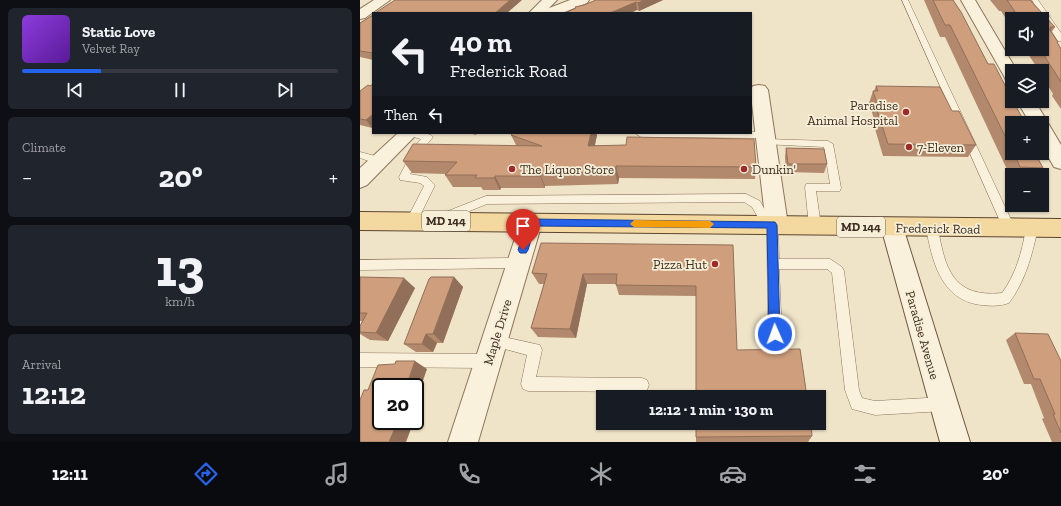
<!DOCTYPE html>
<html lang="en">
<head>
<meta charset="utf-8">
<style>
	body { margin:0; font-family:"Zilla Slab",serif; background:#20242c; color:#f1f3f6; height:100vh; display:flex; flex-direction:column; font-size:15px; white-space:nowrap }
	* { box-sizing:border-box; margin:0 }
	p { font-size:13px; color:#9ea1a6 }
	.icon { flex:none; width:22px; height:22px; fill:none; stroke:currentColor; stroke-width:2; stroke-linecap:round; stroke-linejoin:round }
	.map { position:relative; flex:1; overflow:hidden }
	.side { display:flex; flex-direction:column; gap:8px; padding:8px; background:#0d0f14; width:360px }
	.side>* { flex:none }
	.guide { position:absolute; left:12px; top:12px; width:380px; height:122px; border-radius:0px; box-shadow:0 1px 3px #0004; background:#171b24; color:#f1f3f6; overflow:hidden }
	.tools { position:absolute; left:645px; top:12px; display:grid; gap:8px }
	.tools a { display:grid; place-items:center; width:44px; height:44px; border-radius:0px; background:#171b24; box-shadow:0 1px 3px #0004; font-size:20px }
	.speed { position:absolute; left:12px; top:378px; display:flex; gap:8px; font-size:20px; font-weight:700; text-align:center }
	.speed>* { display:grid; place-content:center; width:52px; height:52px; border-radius:50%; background:#171b24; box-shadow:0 1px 3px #0004; line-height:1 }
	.speed .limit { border:2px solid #111; border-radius:6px; background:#fff; color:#111 }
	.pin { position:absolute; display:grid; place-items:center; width:34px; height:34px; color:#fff; margin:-41px -17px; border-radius:50% 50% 50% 0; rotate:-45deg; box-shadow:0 0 4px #0007 }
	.pin .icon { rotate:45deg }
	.me { position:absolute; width:44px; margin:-22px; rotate:358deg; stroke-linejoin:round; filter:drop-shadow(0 0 3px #0008) }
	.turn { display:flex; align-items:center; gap:14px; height:84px; padding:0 12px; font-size:18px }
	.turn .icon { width:52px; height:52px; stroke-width:2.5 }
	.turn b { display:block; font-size:28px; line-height:34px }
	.then { display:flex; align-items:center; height:38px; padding:0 12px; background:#0003; gap:8px; font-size:15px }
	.big { font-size:30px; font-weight:700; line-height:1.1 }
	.side .card { flex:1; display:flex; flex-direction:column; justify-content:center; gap:6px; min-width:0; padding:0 14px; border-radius:6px; background:#20242c }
	.side .dial { align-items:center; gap:0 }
	.dial b { font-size:52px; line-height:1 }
	.song { display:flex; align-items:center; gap:12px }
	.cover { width:48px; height:48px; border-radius:6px; background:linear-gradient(135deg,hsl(270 70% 55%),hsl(270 70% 35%)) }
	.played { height:4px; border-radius:2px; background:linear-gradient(90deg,#2563eb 25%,#363941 25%) }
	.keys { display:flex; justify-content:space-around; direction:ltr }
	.heat { display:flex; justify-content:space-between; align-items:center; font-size:22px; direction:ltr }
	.trip { position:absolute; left:236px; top:390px; width:230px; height:40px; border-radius:0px; background:#171b24; box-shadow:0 1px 3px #0004; font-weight:700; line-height:40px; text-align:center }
	.dock { display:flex; height:64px; justify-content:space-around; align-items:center; background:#090b0e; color:#9ea1a6 }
	.dock .icon { width:28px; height:28px }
	.dock .selected { color:#2563eb }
	.dock b { font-size:18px; color:#f1f3f6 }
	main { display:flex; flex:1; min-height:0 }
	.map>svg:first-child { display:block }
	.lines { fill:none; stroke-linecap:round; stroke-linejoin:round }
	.service-casing { stroke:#8d765c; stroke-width:1 }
	.minor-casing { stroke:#8d765c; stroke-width:2 }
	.tertiary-casing { stroke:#8d765c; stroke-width:2 }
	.secondary-casing { stroke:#6f573f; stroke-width:2 }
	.primary-casing { stroke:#5b4430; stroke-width:2 }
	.service { fill:#faf1dc; fill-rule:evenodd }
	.minor { fill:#faf1dc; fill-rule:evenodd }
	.tertiary { fill:#faf1dc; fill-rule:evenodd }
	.secondary { fill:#faf1dc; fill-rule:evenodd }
	.primary { fill:#f3d9a0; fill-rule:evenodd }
	.wall { fill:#b2896c }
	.shaded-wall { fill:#916f58 }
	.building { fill:#cf9f7d; stroke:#916f58 }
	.route { fill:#2563eb; stroke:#184099 }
	.slow { fill:#f59e0b }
	.poi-dot { fill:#9e2a2b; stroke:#f7eed8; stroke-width:1.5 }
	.labels { text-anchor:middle; stroke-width:3.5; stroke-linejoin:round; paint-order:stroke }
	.shield { fill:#f7eed8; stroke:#756857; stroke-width:1 }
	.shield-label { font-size:12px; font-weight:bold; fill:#3d2e20 }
	.poi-label { font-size:13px; fill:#3d2e20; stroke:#f7eed8; text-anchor:start }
	.street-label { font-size:13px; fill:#3d2e20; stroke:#f7eed8 }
</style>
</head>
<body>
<main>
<section class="side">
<div class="card">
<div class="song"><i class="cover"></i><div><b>Static Love</b><p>Velvet Ray</p></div></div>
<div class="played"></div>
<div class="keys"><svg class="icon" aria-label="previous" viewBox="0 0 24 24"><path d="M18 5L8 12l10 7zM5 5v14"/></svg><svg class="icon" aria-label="pause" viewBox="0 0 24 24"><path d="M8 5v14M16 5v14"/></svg><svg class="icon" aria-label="next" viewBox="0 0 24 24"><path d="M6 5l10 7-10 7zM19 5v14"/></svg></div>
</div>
<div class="card"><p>Climate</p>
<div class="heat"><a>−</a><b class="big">20°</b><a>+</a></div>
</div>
<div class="card dial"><b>13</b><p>km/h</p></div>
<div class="card"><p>Arrival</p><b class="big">12:12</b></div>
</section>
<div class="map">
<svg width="701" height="442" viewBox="0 0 701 442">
	<rect width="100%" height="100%" fill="#f0e4c8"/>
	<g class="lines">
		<defs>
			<g id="service">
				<polygon points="542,0 548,0 655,228 653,231 649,232 645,231 643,228"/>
				<polygon points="672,0 678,0 701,33 701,41 698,41"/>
				<polygon points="391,132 405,132 410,135 405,138 281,137 276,134 391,133"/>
				<polygon points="44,133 64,133 71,135 73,137 64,148 50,174 67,177 75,185 56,224 52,225 48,224 46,221 64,186 60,183 40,180 39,177 55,146 61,139 46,135"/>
				<polygon points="406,139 468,141 473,144 481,188 480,191 456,191 461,226 459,229 455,230 451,229 449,226 445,187 446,184 470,184 464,147 403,144 401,142 403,140"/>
				<polygon points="0,152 23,158 25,161 20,165 0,158"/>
				<polygon points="386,194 400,201 411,221 416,222 418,225 419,259 470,259 482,267 484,271 499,390 502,398 515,401 584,397 589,399 591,404 589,409 584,411 515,415 492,409 485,390 472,273 467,269 419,269 422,334 420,338 415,340 410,338 408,334 407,229 404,228 392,207 384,202 127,204 82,222 78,221 77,218 78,215 126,196"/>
				<path d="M572 224 576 225 578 228C585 269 593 298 642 293 656 274 662 252 666 228L668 225 672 224 676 225 678 228C672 255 666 280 649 303 639 307 626 306 615 304 580 296 572 260 566 228L568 225Z"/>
				<polygon points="159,258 163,259 165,263 163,267 159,268 0,270 0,260"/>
				<polygon points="135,335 180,345 182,350 176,377 282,378 287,380 289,385 287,390 282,392 168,391 163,389 161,384 167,355 130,345 128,341 130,337"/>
				<polygon points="0,353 128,354 133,356 135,361 133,366 128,368 0,367"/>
			</g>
			<g id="minor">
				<polygon points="14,0 30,0 5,18 0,19 0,9"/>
				<polygon points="210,0 229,0 227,3 202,13 182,13 184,10"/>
				<polygon points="601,0 615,0 657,71 652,71 652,81 646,80 644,76"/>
				<polygon points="399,85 405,86 408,90 428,225 425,231 417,234 409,231 406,225 391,95 391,89 393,86"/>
				<polygon points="657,101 675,101 701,145 701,169 694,167 682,146 682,123 670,123"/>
				<polygon points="171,214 179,217 182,223 118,442 88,442 160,223 163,217"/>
			</g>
			<g id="tertiary">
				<polygon points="182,0 197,0 184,13 169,13"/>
				<polygon points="38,133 58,133 7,185 0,188 0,168"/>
			</g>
			<polygon id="secondary" points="532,218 540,221 543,227 610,442 580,442 521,227 524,221"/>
			<polygon id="primary" points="0,212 701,219 701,237 0,230"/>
		</defs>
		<use href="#service" class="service-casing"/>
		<use href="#minor" class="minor-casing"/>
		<use href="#tertiary" class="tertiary-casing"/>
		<use href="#secondary" class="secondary-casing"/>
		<use href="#primary" class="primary-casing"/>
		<use href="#service" class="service"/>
		<use href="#minor" class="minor"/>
		<use href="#tertiary" class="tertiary"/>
		<use href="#secondary" class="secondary"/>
		<use href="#primary" class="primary"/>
	</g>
	<g class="wall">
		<polygon points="236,0 303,0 279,11 277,10 215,9 215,7 224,5"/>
		<polygon points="564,0 593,0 628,64 664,121 662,123 652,123 652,153 675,153 683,168 676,175 652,175 652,178 651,178 585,37 580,37"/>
		<polygon points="630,0 670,0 695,27 691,33 698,42 697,43 701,49 701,109 692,96 693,94 682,76 682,71 679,71 665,49 682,49 682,19 652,19 652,28 641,11 639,11"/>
		<polygon points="13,15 13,60 0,57 0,23"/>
		<polygon points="516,86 592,111 616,145 608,157 523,156 513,122 514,119 509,103 513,91 514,91"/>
		<polygon points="0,91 12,128 0,125"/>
		<polygon points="108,133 118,133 116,135"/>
		<polygon points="153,133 236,133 237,135 235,145 396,167 395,179 259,178 258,184 185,186 185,188 141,188 140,190 123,190 121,187 93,187 85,175 86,174 52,173 43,161 156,145 151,135"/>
		<polygon points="426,148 467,164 464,173 426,172 425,157"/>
		<polygon points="373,245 336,397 336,296 259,295 256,285 256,284 227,284 216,338 178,337 171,328 184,284 179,284 172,273"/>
		<polygon points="0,277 55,288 28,341 10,340 0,334 0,326 2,321 0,321"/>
		<polygon points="94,277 103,287 83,343 77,343 73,352 56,352 44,344"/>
		<polygon points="655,333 701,361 701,442 692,442 682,419 684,418 671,384 664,384 646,340"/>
		<polygon points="452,436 448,442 336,442 336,437"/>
	</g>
	<g class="shaded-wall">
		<polygon points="150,0 162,0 147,13 135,13"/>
		<polygon points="284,0 303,0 279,11 278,3"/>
		<polygon points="276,2 277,10 271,13 250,13"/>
		<polygon points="13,114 13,127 12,128 6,120"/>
		<polygon points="231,133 236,133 237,135 232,158 228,146"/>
		<polygon points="256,166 259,178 258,184 255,172"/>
		<polygon points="180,174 185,186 185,188 180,176"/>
		<polygon points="135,176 141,188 140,190 134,178"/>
		<polygon points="223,274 227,284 216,338 210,329"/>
		<polygon points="94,277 103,287 83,343 73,334"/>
		<polygon points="44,278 55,288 28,341 16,333"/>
		<polygon points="66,334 77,343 73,352 62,344"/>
		<polygon points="55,361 67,369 58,395 63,397 55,418 55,387 46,387"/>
		<polygon points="38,421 54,421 46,442 29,442"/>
	</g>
	<g class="building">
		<polygon points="35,0 150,0 135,13 15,13"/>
		<polygon points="236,0 284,0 278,3 276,2 250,13 205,13 216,8 215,7 224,5"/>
		<polygon points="573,0 593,0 601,12 628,64 634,64 652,99 652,101 653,101 664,121 658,121 659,123 652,123 652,150 590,25 585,25"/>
		<polygon points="647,0 670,0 695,27 690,27 691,29 689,29 698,42 697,42 701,49 701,82 680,49 682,49 682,19 660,19"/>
		<polygon points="13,15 13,53 0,51 0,23"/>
		<polygon points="13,84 13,114 6,120 0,119 0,91 8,85 10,86"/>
		<polygon points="516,86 580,87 592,111 599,111 616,145 528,144 517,110 519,110 513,91 518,91"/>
		<polygon points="153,133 231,133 228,146 266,145 267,137 394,139 396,167 256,166 255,172 180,174 180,176 135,176 134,178 115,178 117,175 85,175 97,162 43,161 53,144 182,146 151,135"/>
		<polygon points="426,148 464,149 467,164 428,164"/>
		<polygon points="654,153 675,153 683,168 660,167"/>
		<polygon points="181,243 373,245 377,350 440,349 447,397 336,397 336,286 256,285 257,274 223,274 210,329 171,328 187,274 172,273"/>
		<polygon points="0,277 44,278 16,333 0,332 0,326 7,313 0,313"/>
		<polygon points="71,277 94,277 73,334 66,334 62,344 44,344 69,279"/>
		<polygon points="655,333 688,334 701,361 701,433 693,414 695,414 680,379 674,379"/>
		<polygon points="36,361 55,361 46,387 21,387 21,421 38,421 29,442 0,442 0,400 4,390 8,390 18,365 35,364"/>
		<polygon points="336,423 451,423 452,436 336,437"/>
	</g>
	<polygon class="route" points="172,219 415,222 417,225 420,334 419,338 415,339 411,338 409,334 407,228 175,226 168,250 166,253 160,253 158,250 167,223"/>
	<polygon class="slow" points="274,220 350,221 354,224 350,228 274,227 270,224"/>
	<g class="poi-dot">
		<circle cx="546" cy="112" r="4"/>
		<circle cx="549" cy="147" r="4"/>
		<circle cx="152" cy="169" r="4"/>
		<circle cx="384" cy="169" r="4"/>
		<circle cx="355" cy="264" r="4"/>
	</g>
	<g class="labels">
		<g class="shield">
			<rect x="62" y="211" width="48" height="20" rx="3"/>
			<rect x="477" y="217" width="48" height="20" rx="3"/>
		</g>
		<g class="shield-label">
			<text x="86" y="225">MD 144</text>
			<text x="501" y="231">MD 144</text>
		</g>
		<g class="poi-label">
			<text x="538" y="110" text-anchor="end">Paradise<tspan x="538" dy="15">Animal Hospital</tspan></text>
			<text x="557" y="152">7-Eleven</text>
			<text x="160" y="174">The Liquor Store</text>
			<text x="392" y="174">Dunkin'</text>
			<text x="347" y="269" text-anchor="end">Pizza Hut</text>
		</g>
		<g class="street-label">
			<text transform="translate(578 228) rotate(1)" y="5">Frederick Road</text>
			<text transform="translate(137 332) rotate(-73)" y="5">Maple Drive</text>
			<text transform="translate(563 335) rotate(74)" y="5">Paradise Avenue</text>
		</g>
	</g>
</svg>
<div class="tools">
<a><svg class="icon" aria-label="sound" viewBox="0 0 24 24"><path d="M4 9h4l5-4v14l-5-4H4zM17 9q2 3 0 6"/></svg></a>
<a><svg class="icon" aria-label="layers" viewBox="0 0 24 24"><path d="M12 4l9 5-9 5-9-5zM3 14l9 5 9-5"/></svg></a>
<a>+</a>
<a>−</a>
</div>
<div class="speed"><div class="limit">20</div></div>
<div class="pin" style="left:163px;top:250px;background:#d93025"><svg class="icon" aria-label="arrive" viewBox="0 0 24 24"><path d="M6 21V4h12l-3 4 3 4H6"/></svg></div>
<svg class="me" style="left:415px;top:334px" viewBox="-20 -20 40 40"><circle r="17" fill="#2563eb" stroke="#fff" stroke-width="3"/><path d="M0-11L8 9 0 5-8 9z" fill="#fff"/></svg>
<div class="trip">12:12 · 1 min · 130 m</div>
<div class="guide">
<div class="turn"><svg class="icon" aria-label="left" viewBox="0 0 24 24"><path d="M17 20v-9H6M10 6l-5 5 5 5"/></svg><div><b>40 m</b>Frederick Road</div></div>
<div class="then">Then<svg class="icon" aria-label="left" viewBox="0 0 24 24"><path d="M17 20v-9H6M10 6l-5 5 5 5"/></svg></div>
</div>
</div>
</main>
<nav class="dock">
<b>12:11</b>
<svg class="icon selected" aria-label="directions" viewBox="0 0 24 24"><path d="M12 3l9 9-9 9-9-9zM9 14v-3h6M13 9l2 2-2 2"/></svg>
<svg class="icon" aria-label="music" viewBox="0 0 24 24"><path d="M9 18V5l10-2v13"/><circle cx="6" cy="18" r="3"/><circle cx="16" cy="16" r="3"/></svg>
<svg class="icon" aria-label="phone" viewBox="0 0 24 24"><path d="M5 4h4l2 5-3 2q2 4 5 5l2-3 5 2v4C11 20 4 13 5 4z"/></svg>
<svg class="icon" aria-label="climate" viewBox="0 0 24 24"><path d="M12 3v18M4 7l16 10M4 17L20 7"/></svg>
<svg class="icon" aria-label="car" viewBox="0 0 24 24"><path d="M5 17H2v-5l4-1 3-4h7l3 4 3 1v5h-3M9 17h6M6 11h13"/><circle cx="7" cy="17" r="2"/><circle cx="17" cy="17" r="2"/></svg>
<svg class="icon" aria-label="filters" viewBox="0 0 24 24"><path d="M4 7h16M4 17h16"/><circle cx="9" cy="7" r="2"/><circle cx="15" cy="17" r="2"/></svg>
<b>20°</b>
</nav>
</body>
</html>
